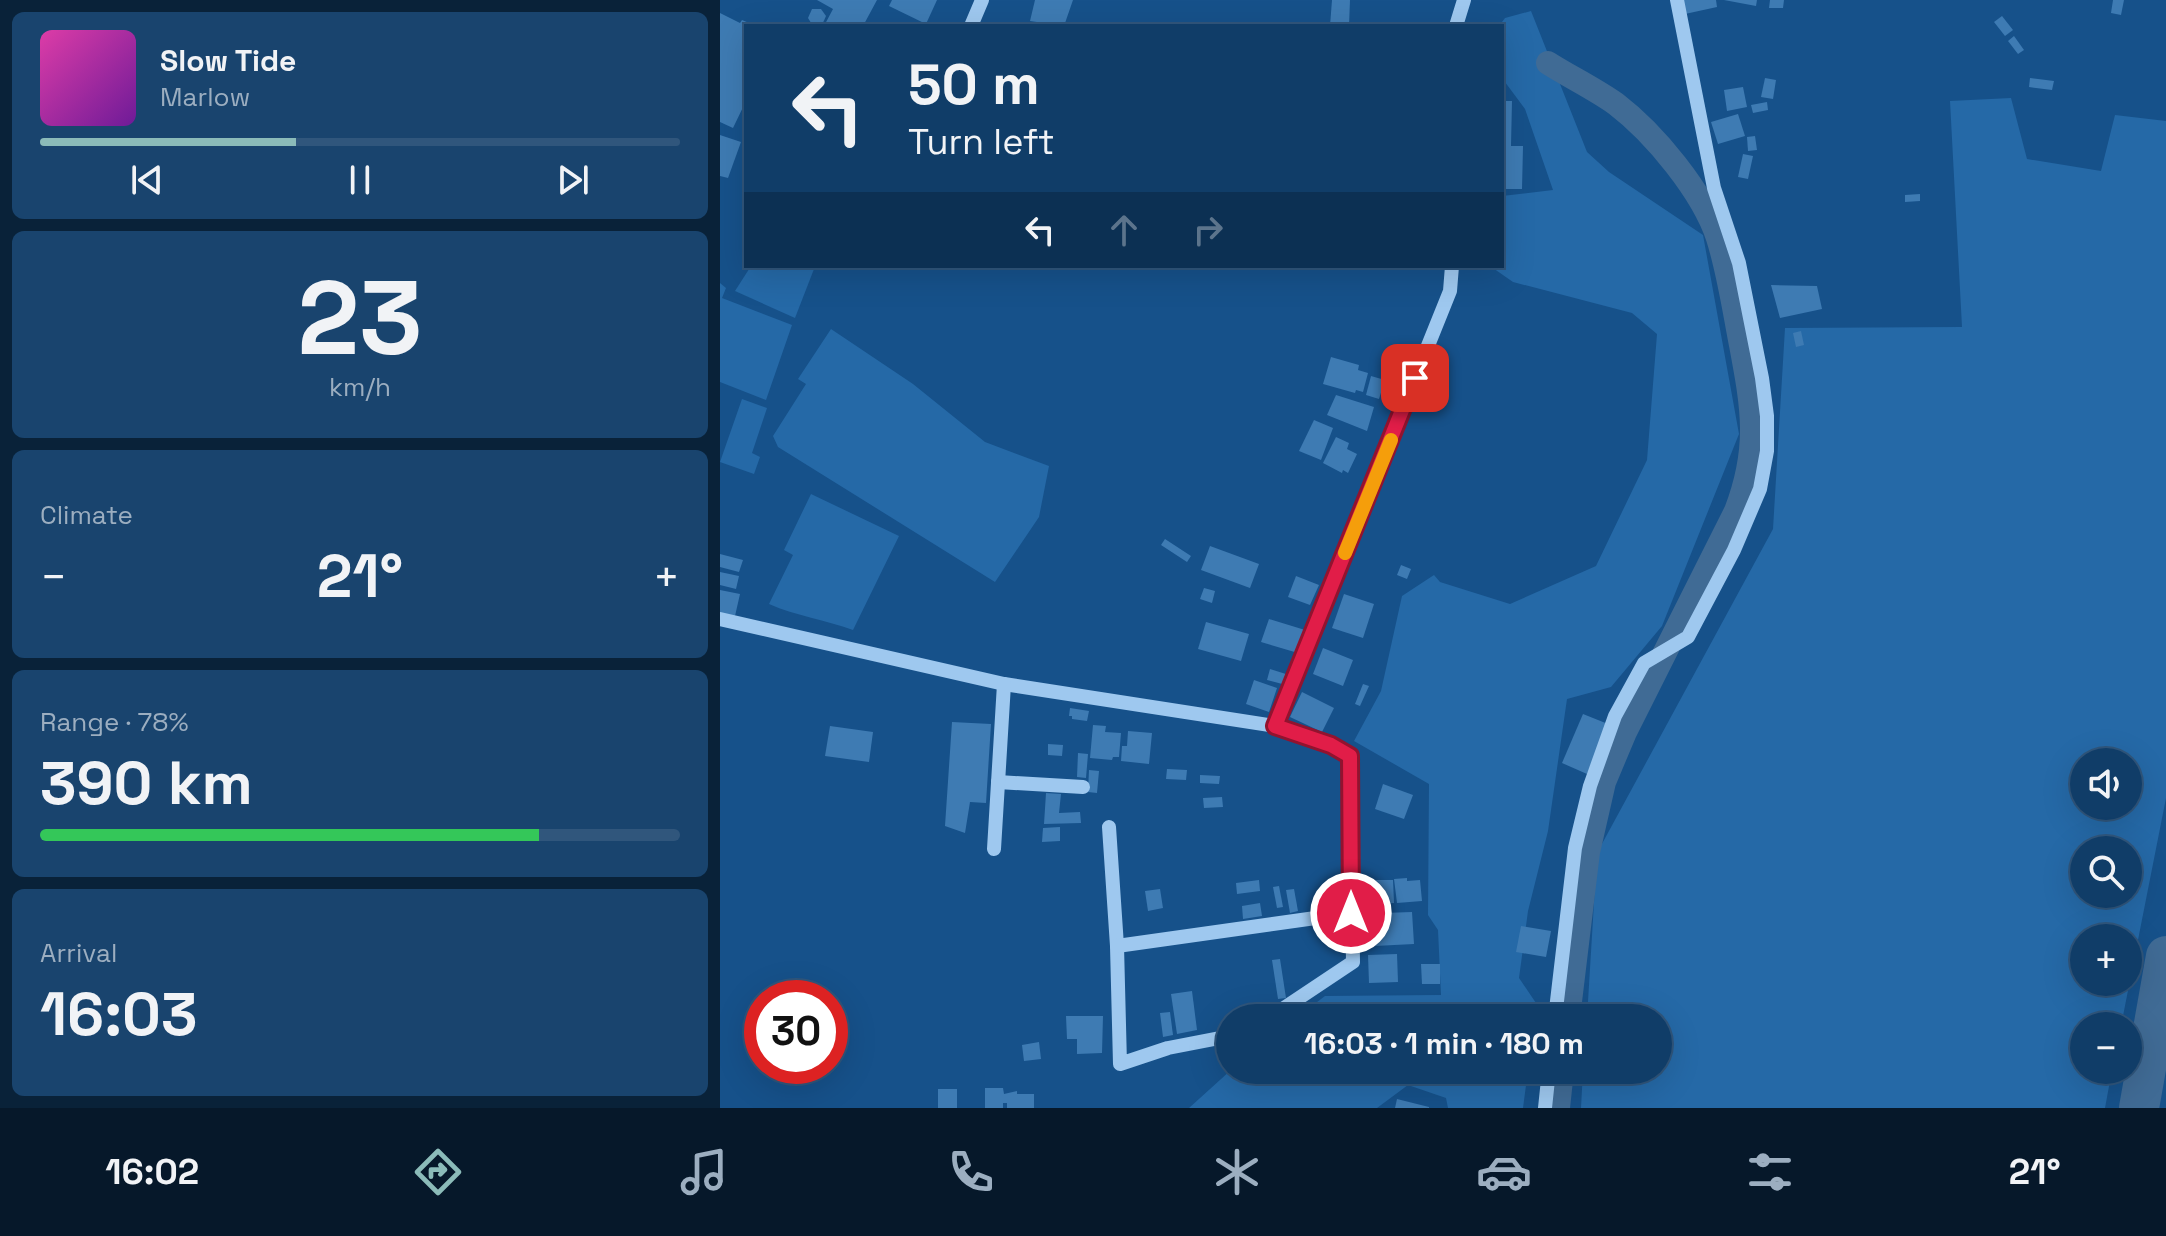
<!DOCTYPE html>
<html lang="en">
<head>
<meta charset="utf-8">
<style>
	body { margin:0; font-family:"Space Grotesk",sans-serif; background:#19446e; color:#f1f3f6; height:100vh; display:flex; flex-direction:column; font-size:30px; white-space:nowrap }
	* { box-sizing:border-box; margin:0 }
	p { font-size:26px; color:#9caec0 }
	.icon { flex:none; width:44px; height:44px; fill:none; stroke:currentColor; stroke-width:2; stroke-linecap:round; stroke-linejoin:round }
	.map { position:relative; flex:1; overflow:hidden }
	.details { display:flex; flex-direction:column; gap:12px; padding:12px; background:#092239; width:720px }
	.details>* { flex:none }
	.top-card { position:absolute; left:24px; top:24px; width:760px; height:244px; border-radius:0px; box-shadow:0 8px 32px #0002,0 0 0 2px #30567c; background:#103d68; color:#f1f3f6; overflow:hidden }
	.controls { position:absolute; left:1350px; top:748px; display:grid; gap:16px }
	.controls a { display:grid; place-items:center; width:72px; height:72px; border-radius:50%; background:#103d68; box-shadow:0 8px 32px #0002,0 0 0 2px #30567c; font-size:40px }
	.speed { position:absolute; left:24px; top:980px; display:flex; gap:16px; font-size:40px; font-weight:700; text-align:center }
	.speed>* { display:grid; place-content:center; width:104px; height:104px; border-radius:50%; background:#103d68; box-shadow:0 8px 32px #0002,0 0 0 2px #30567c; line-height:1 }
	.speed .limit { border:12px solid #d22; background:#fff; color:#111 }
	.pin { position:absolute; display:grid; place-items:center; width:68px; height:68px; color:#fff; margin:-34px; border-radius:16px; box-shadow:0 4px 12px #0006 }
	.me { position:absolute; width:88px; margin:-44px; rotate:0deg; stroke-linejoin:round; filter:drop-shadow(0 0 6px #0008) }
	.turn { display:flex; align-items:center; gap:28px; height:168px; padding:0 32px; font-size:36px }
	.turn .icon { width:104px; height:104px; stroke-width:2.5 }
	.turn b { display:block; font-size:56px; line-height:68px }
	.lanes { display:flex; align-items:center; height:76px; padding:0 32px; background:#0003; justify-content:center; gap:40px; direction:ltr }
	.lanes .off { opacity:.35 }
	.big { font-size:60px; font-weight:700; line-height:1.1 }
	.details .card { flex:1; display:flex; flex-direction:column; justify-content:center; gap:12px; min-width:0; padding:0 28px; border-radius:12px; background:#19446e }
	.details .dial { align-items:center; gap:0 }
	.dial b { font-size:104px; line-height:1 }
	.song { display:flex; align-items:center; gap:24px }
	.cover { width:96px; height:96px; border-radius:12px; background:linear-gradient(135deg,hsl(320 70% 55%),hsl(280 70% 35%)) }
	.played { height:8px; border-radius:4px; background:linear-gradient(90deg,#8bbbb9 40%,#30567c 40%) }
	.keys { display:flex; justify-content:space-around; direction:ltr }
	.heat { display:flex; justify-content:space-between; align-items:center; font-size:44px; direction:ltr }
	.charge { height:12px; border-radius:6px; background:linear-gradient(90deg,#34c759 78%,#30567c 0) }
	.trip { position:absolute; left:496px; top:1004px; width:456px; height:80px; border-radius:40px; background:#103d68; box-shadow:0 8px 32px #0002,0 0 0 2px #30567c; font-weight:700; line-height:80px; text-align:center }
	.tabs { display:flex; height:128px; justify-content:space-around; align-items:center; background:#06182a; color:#9caec0 }
	.tabs .icon { width:56px; height:56px }
	.tabs .current { color:#8bbbb9 }
	.tabs b { font-size:36px; color:#f1f3f6 }
	main { display:flex; flex:1; min-height:0 }
	.map>svg:first-child { display:block }
	.green { fill:#2569a7; fill-rule:evenodd }
	.lines { fill:none; stroke-linecap:round; stroke-linejoin:round }
	.canal { stroke:#406b95; stroke-width:24 }
	.river { stroke:#406b95; stroke-width:40 }
	.building { fill:#3e7bb3 }
	.minor { stroke:#9ec8ef; stroke-width:14 }
	.route-casing { stroke:#92132f; stroke-width:20 }
	.route { stroke:#e11d48; stroke-width:14 }
	.slow { stroke:#f59e0b; stroke-width:14 }
</style>
</head>
<body>
<main>
<section class="details">
<div class="card">
<div class="song"><i class="cover"></i><div><b>Slow Tide</b><p>Marlow</p></div></div>
<div class="played"></div>
<div class="keys"><svg class="icon" aria-label="previous" viewBox="0 0 24 24"><path d="M18 5L8 12l10 7zM5 5v14"/></svg><svg class="icon" aria-label="pause" viewBox="0 0 24 24"><path d="M8 5v14M16 5v14"/></svg><svg class="icon" aria-label="next" viewBox="0 0 24 24"><path d="M6 5l10 7-10 7zM19 5v14"/></svg></div>
</div>
<div class="card dial"><b>23</b><p>km/h</p></div>
<div class="card"><p>Climate</p>
<div class="heat"><a>−</a><b class="big">21°</b><a>+</a></div>
</div>
<div class="card"><p>Range · 78%</p><b class="big">390 km</b><div class="charge"></div></div>
<div class="card"><p>Arrival</p><b class="big">16:03</b></div>
</section>
<div class="map">
<svg width="1446" height="1108" viewBox="0 0 1446 1108">
	<rect width="100%" height="100%" fill="#16518a"/>
	<g class="green">
		<polygon points="811,11 867,152 889,172 983,235 1019,434 942,626 891,687 847,699 828,831 808,911 799,978 816,1003 814,1018 576,1018 605,996 721,995 718,930 708,915 709,784 634,741 661,691 682,596 714,575 720,582 790,604 876,566 927,460 937,334 912,313 793,282 770,266 782,266 782,196 833,190 805,109 782,78 782,26 779,26 785,18"/>
		<path d="M1291 98 1307 159 1381 171 1395 115 1446 121V798L1401 1026H1364V1070H1392L1385 1108H861L863 1070H938V1018H867L877 853 1053 529 1065 328 1242 327 1230 101ZM1364 762H1408V806H1364ZM1364 850H1408V894H1364ZM1364 938H1408V982H1364Z"/>
		<polygon points="31,266 89,266 94,269 75,318 15,291"/>
		<polygon points="0,283 6,288 2,298 72,325 46,400 0,382"/>
		<polygon points="111,329 193,384 265,442 329,466 319,517 275,582 58,447 53,436 86,384 78,379"/>
		<polygon points="22,399 47,408 32,453 40,457 34,474 0,462"/>
		<path d="M91 494 179 536 133 630C106 620 76 616 49 604L73 555 64 550Z"/>
		<polygon points="511,1070 808,1070 803,1108 728,1108 726,1098 688,1085 657,1108 469,1108"/>
	</g>
	<g class="lines">
		<g class="canal">
			<path d="M828 63C850 77 875 89 896 104 934 133 983 192 998 238 1009 273 1014 309 1021 345 1033 409 1040 448 1016 511L905 732 884 782 868 852 848 1018"/>
			<polyline points="838,1108 842,1070"/>
		</g>
		<polyline class="river" points="1419,1108 1446,956"/>
	</g>
	<g class="building">
		<polygon points="97,0 157,0 143,26 104,26 113,9"/>
		<polygon points="172,0 217,0 206,24 169,6"/>
		<polygon points="315,0 353,0 344,26 310,21"/>
		<polygon points="612,0 630,0 629,26 610,26"/>
		<polygon points="962,0 996,0 997,7 965,14"/>
		<polygon points="1004,0 1037,0 1036,6"/>
		<polygon points="1050,0 1064,0 1063,8 1049,8"/>
		<polygon points="1393,0 1404,0 1401,15 1391,13"/>
		<polygon points="92,9 101,9 106,16 102,25 93,26 88,18"/>
		<polygon points="0,13 20,23 22,20 36,26 26,26 26,101 13,128 0,122"/>
		<polygon points="1282,16 1293,30 1285,36 1274,22"/>
		<polygon points="1294,36 1304,50 1298,54 1288,41"/>
		<polygon points="1045,78 1056,80 1053,99 1041,97"/>
		<polygon points="1310,78 1334,81 1332,90 1309,87"/>
		<polygon points="1023,87 1027,107 1007,111 1004,90"/>
		<polygon points="782,101 792,101 791,146 803,146 802,189 782,189"/>
		<polygon points="1047,102 1048,110 1033,113 1031,105"/>
		<polygon points="1018,114 1025,136 998,144 991,122"/>
		<polygon points="0,135 21,142 8,178 0,176"/>
		<polygon points="1035,136 1037,150 1028,151 1027,137"/>
		<polygon points="1023,154 1033,156 1028,179 1018,177"/>
		<polygon points="1200,194 1200,201 1185,202 1185,195"/>
		<polygon points="1051,285 1097,286 1102,309 1060,318"/>
		<polygon points="1081,331 1084,345 1076,347 1073,333"/>
		<polygon points="611,357 639,365 638,370 648,373 643,392 636,390 635,393 603,384"/>
		<polygon points="651,376 665,380 659,399 646,395"/>
		<polygon points="616,395 654,407 647,431 607,415"/>
		<polygon points="594,420 613,428 601,460 579,451"/>
		<polygon points="616,437 629,443 627,449 637,454 628,473 623,470 622,473 603,463"/>
		<polygon points="445,539 471,556 467,562 441,545"/>
		<polygon points="490,546 539,564 530,588 481,570"/>
		<polygon points="0,554 23,560 19,572 0,567"/>
		<polygon points="681,565 691,569 687,579 677,575"/>
		<polygon points="0,572 19,576 16,589 0,585"/>
		<polygon points="576,576 599,585 590,605 568,597"/>
		<polygon points="484,588 495,591 492,603 480,599"/>
		<polygon points="0,590 20,594 15,616 0,613"/>
		<polygon points="624,594 654,604 643,638 612,628"/>
		<polygon points="549,619 585,630 578,653 541,642"/>
		<polygon points="486,622 529,634 521,661 478,649"/>
		<polygon points="603,648 633,660 623,686 593,674"/>
		<polygon points="550,669 569,675 566,685 547,680"/>
		<polygon points="534,680 557,688 549,712 526,704"/>
		<polygon points="643,684 649,686 640,706 635,704"/>
		<polygon points="582,692 614,708 602,732 570,717"/>
		<polygon points="350,708 369,711 367,721 352,719 352,716 349,716"/>
		<polygon points="863,714 888,724 867,774 842,763"/>
		<polygon points="232,722 271,724 266,803 250,802 245,833 225,826"/>
		<polygon points="373,725 386,726 385,732 401,733 399,757 393,757 392,760 370,758"/>
		<polygon points="110,726 153,732 149,762 105,756"/>
		<polygon points="408,731 432,733 429,764 401,761 402,746 407,746"/>
		<polygon points="328,744 343,745 342,756 328,755"/>
		<polygon points="358,753 368,754 366,778 357,777"/>
		<polygon points="447,769 467,770 466,780 446,779"/>
		<polygon points="369,770 379,771 377,793 368,792"/>
		<polygon points="480,775 500,776 499,784 480,783"/>
		<polygon points="663,784 693,795 684,819 655,809"/>
		<polygon points="326,793 341,794 339,813 360,812 361,823 324,824"/>
		<polygon points="502,797 503,807 484,808 483,798"/>
		<polygon points="340,827 340,841 322,842 323,828"/>
		<polygon points="687,878 687,881 700,880 702,901 677,903 674,879"/>
		<polygon points="539,880 540,891 517,894 516,883"/>
		<polygon points="642,880 673,880 674,903 644,905"/>
		<polygon points="559,886 563,907 557,908 553,887"/>
		<polygon points="440,889 443,908 428,911 425,891"/>
		<polygon points="574,889 578,911 570,913 566,890"/>
		<polygon points="540,903 542,916 523,919 522,906"/>
		<polygon points="692,912 694,944 655,946 654,916 663,916 663,913"/>
		<polygon points="801,926 831,931 826,957 796,952"/>
		<polygon points="652,929 654,946 641,947 640,930"/>
		<polygon points="677,954 678,982 649,983 648,955"/>
		<polygon points="560,959 566,998 558,999 552,960"/>
		<polygon points="701,964 720,964 720,984 702,984"/>
		<polygon points="472,991 477,1030 457,1034 451,994"/>
		<polygon points="450,1012 453,1035 443,1037 440,1013"/>
		<polygon points="346,1016 383,1016 382,1053 357,1054 357,1039 347,1039"/>
		<polygon points="319,1042 321,1059 304,1061 302,1045"/>
		<polygon points="265,1088 283,1088 284,1094 297,1091 297,1094 314,1094 314,1108 287,1108 287,1103 283,1103 283,1108 265,1108"/>
		<rect x="218" y="1089" width="19" height="19"/>
		<polygon points="677,1099 709,1107 709,1108 675,1108"/>
	</g>
	<g class="lines">
		<g class="minor">
			<polyline points="251,26 262,0"/>
			<polyline points="736,26 744,0"/>
			<polyline points="0,619 284,684 555,726 611,745 630,756 633,962 549,1018"/>
			<polyline points="555,726 730,291 732,266"/>
			<polyline points="278,782 363,787"/>
			<polyline points="389,827 397,946 400,1064 448,1048 510,1036"/>
			<polyline points="274,849 284,684"/>
			<polyline points="397,946 631,913"/>
			<polyline points="835,1018 855,848 870,786 895,716 924,663 968,637 1014,550 1040,489 1047,451 1047,416 1042,378 1019,263 994,188 957,0"/>
			<polyline points="825,1108 829,1070"/>
		</g>
	</g>
	<g class="lines">
		<defs>
			<polyline id="route" points="631,913 630,756 611,745 555,726 695,378"/>
		</defs>
		<use href="#route" class="route-casing"/>
		<use href="#route" class="route"/>
		<polyline class="slow" points="625,553 671,440"/>
	</g>
</svg>
<div class="controls">
<a><svg class="icon" aria-label="sound" viewBox="0 0 24 24"><path d="M4 9h4l5-4v14l-5-4H4zM17 9q2 3 0 6"/></svg></a>
<a><svg class="icon" aria-label="search" viewBox="0 0 24 24"><circle cx="10" cy="10" r="6"/><path d="M15 15l6 6"/></svg></a>
<a>+</a>
<a>−</a>
</div>
<div class="speed"><div class="limit">30</div></div>
<div class="pin" style="left:695px;top:378px;background:#d93025"><svg class="icon" aria-label="arrive" viewBox="0 0 24 24"><path d="M6 21V4h12l-3 4 3 4H6"/></svg></div>
<svg class="me" style="left:631px;top:913px" viewBox="-20 -20 40 40"><circle r="17" fill="#e11d48" stroke="#fff" stroke-width="3"/><path d="M0-11L8 9 0 5-8 9z" fill="#fff"/></svg>
<div class="trip">16:03 · 1 min · 180 m</div>
<div class="top-card">
<div class="turn"><svg class="icon" aria-label="left" viewBox="0 0 24 24"><path d="M17 20v-9H6M10 6l-5 5 5 5"/></svg><div><b>50 m</b>Turn left</div></div>
<div class="lanes"><svg class="icon" aria-label="left" viewBox="0 0 24 24"><path d="M17 20v-9H6M10 6l-5 5 5 5"/></svg><svg class="icon off" aria-label="ahead" viewBox="0 0 24 24"><path d="M12 20V5M6 11l6-6 6 6"/></svg><svg class="icon off" aria-label="right" viewBox="0 0 24 24"><path d="M7 20v-9h11M14 6l5 5-5 5"/></svg></div>
</div>
</div>
</main>
<nav class="tabs">
<b>16:02</b>
<svg class="icon current" aria-label="directions" viewBox="0 0 24 24"><path d="M12 3l9 9-9 9-9-9zM9 14v-3h6M13 9l2 2-2 2"/></svg>
<svg class="icon" aria-label="music" viewBox="0 0 24 24"><path d="M9 18V5l10-2v13"/><circle cx="6" cy="18" r="3"/><circle cx="16" cy="16" r="3"/></svg>
<svg class="icon" aria-label="phone" viewBox="0 0 24 24"><path d="M5 4h4l2 5-3 2q2 4 5 5l2-3 5 2v4C11 20 4 13 5 4z"/></svg>
<svg class="icon" aria-label="climate" viewBox="0 0 24 24"><path d="M12 3v18M4 7l16 10M4 17L20 7"/></svg>
<svg class="icon" aria-label="car" viewBox="0 0 24 24"><path d="M5 17H2v-5l4-1 3-4h7l3 4 3 1v5h-3M9 17h6M6 11h13"/><circle cx="7" cy="17" r="2"/><circle cx="17" cy="17" r="2"/></svg>
<svg class="icon" aria-label="filters" viewBox="0 0 24 24"><path d="M4 7h16M4 17h16"/><circle cx="9" cy="7" r="2"/><circle cx="15" cy="17" r="2"/></svg>
<b>21°</b>
</nav>
</body>
</html>
